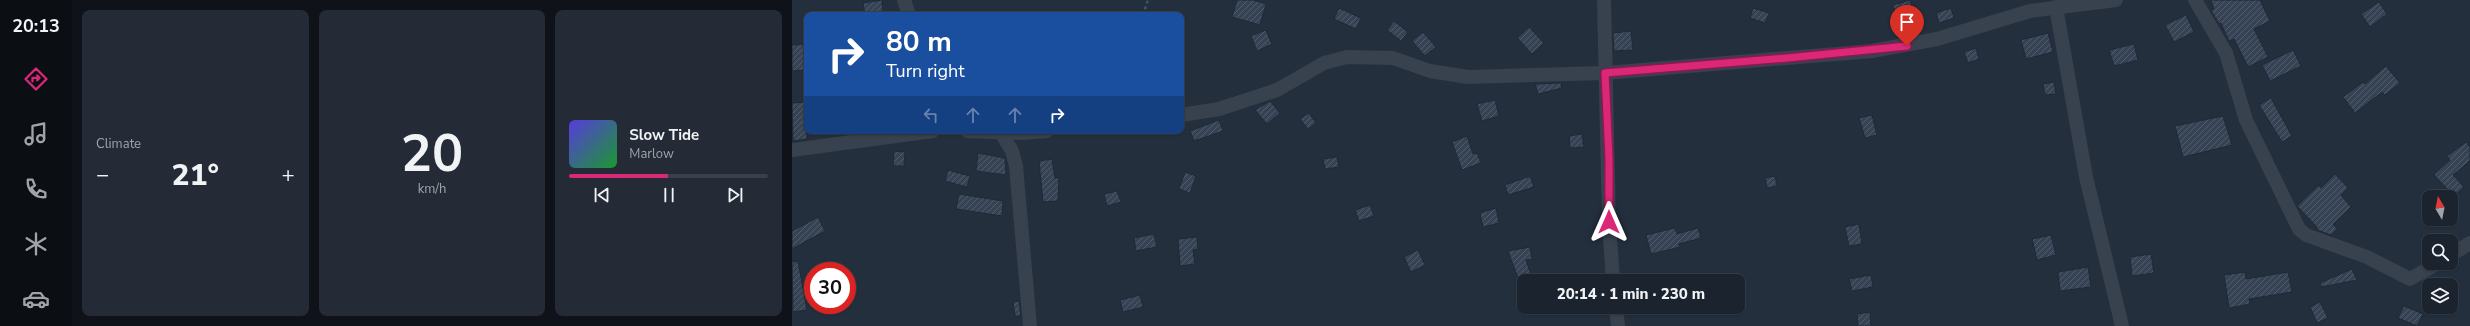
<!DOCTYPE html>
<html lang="en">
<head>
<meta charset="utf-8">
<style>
	body { margin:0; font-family:"Nunito Sans",sans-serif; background:#242b36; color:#f1f3f6; height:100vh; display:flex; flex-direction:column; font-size:15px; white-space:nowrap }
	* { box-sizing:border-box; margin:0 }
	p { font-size:13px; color:#a0a4aa }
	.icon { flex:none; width:22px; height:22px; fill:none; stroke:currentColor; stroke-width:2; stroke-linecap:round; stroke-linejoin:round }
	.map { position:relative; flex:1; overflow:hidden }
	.drawer { display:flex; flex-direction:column; gap:10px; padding:10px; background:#0f1319; width:720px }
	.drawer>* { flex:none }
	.top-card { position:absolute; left:12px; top:12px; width:380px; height:122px; border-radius:8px; box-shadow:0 1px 3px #0004,0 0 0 1px #39404a; background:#1a4fa0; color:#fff; overflow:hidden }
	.needle { width:26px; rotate:350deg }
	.controls { position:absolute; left:1630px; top:190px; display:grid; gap:8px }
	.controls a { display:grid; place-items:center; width:36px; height:36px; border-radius:8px; background:#1b232e; box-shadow:0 1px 3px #0004,0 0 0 1px #39404a; font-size:20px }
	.speed { position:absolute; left:12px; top:262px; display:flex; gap:8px; font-size:20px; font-weight:700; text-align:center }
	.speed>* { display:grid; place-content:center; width:52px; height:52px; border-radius:50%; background:#1b232e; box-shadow:0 1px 3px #0004,0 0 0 1px #39404a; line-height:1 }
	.speed .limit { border:6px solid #d22; background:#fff; color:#111 }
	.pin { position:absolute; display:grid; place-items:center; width:34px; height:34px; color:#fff; margin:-41px -17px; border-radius:50% 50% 50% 0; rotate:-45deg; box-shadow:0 0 4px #0007 }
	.pin .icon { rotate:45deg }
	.me { position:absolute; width:44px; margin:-22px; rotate:0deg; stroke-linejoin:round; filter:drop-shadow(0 0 3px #0008) }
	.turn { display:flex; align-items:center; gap:14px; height:84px; padding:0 16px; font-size:18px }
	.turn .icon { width:52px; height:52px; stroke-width:2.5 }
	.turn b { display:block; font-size:28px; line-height:34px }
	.lanes { display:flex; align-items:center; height:38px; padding:0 16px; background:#0003; justify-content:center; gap:20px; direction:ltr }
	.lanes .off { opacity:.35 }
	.big { font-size:30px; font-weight:800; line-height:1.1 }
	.drawer .widget { flex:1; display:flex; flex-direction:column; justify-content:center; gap:6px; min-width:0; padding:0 14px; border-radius:8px; background:#242b36 }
	.drawer .dial { align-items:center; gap:0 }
	.dial b { font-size:52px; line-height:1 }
	.song { display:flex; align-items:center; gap:12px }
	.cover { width:48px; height:48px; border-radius:6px; background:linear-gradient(135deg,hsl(250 70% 55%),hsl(130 70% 35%)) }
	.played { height:4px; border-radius:2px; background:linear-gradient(90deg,#db2777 50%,#39404a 50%) }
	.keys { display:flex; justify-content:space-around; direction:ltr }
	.heat { display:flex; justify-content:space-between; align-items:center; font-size:22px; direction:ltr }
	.drawer .tiles { flex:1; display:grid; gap:10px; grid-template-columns:repeat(3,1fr) }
	.trip { position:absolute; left:725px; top:274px; width:228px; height:40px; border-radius:8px; background:#1b232e; box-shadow:0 1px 3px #0004,0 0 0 1px #39404a; font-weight:800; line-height:40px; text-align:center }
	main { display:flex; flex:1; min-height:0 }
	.tab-bar { display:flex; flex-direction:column; width:72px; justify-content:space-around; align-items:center; background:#0b0e12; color:#a0a4aa }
	.tab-bar .icon { width:28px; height:28px }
	.tab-bar .active { color:#db2777 }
	.tab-bar b { font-size:18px; color:#f1f3f6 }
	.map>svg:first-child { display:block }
	.building { fill:url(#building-hatch); stroke:#1f2835 }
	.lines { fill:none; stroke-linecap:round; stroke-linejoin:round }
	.path { stroke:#3f5557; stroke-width:2.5; stroke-dasharray:3 3; stroke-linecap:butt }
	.street { stroke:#38414e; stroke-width:14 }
	.route-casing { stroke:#8e194d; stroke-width:10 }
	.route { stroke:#db2777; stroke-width:7 }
</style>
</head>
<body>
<main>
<nav class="tab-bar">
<b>20:13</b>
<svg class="icon active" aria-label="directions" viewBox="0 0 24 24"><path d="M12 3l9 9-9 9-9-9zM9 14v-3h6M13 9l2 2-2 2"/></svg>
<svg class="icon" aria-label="music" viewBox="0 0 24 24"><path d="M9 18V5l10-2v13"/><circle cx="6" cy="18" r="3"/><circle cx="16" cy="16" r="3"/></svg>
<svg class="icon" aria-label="phone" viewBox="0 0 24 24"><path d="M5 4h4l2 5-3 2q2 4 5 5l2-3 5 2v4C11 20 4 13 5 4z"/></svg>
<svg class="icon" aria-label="climate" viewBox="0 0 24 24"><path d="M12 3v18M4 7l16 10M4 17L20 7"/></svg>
<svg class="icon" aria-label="car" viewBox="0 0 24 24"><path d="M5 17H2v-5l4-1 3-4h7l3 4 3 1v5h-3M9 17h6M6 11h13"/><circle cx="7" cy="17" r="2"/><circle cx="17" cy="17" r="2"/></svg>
</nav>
<section class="drawer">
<div class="tiles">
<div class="widget"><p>Climate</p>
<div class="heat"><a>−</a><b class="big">21°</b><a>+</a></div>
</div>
<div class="widget dial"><b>20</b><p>km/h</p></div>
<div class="widget">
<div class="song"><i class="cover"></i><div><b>Slow Tide</b><p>Marlow</p></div></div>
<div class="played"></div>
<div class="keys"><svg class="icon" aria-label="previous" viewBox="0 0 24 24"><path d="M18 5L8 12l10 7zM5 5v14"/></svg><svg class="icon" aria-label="pause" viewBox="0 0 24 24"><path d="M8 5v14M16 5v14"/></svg><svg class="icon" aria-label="next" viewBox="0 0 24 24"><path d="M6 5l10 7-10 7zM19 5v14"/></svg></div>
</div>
</div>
</section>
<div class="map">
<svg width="1678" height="326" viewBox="0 0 1678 326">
	<defs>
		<pattern id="building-hatch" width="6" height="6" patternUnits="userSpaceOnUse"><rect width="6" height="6" fill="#364354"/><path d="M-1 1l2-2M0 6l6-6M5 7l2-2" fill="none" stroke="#515c6b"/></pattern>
	</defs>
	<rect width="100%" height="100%" fill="#242f3e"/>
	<g class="building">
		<polygon points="90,0 91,15 73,15 71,3"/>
		<polygon points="445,0 461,0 474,4 468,25 440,17"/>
		<polygon points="1118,0 1121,11 1104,16 1101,5"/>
		<polygon points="1419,0 1468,0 1478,21 1462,29 1476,57 1456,67 1442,39 1437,41 1429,23 1427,24 1419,10 1422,9"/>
		<polygon points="1587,2 1595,14 1578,27 1569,14"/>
		<polygon points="547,8 569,18 564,29 542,19"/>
		<polygon points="961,8 977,13 973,23 958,18"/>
		<polygon points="1159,8 1162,18 1147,23 1144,13"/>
		<polygon points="1394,15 1402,32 1382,42 1373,25"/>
		<polygon points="602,21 616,32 609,41 595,30"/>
		<polygon points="737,27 752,43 740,54 725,38"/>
		<polygon points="474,30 480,44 465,51 459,36"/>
		<polygon points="839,31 841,50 822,51 821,33"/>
		<polygon points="631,32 644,47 633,56 620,41"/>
		<polygon points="1256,33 1261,52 1234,59 1229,40"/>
		<polygon points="15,44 15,70 0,71 0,45"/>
		<polygon points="1342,44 1346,60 1322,66 1317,50"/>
		<polygon points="1184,48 1187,59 1176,63 1172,52"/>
		<polygon points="1501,50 1509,66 1478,81 1470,65"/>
		<polygon points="1594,66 1608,83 1593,95 1590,92 1563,113 1551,97 1571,82 1573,84"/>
		<polygon points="1262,82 1264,94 1253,95 1251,84"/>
		<polygon points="769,83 770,88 746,94 743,84"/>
		<polygon points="1479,98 1500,136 1490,142 1467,105"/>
		<polygon points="703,100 707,116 690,121 685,104"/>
		<polygon points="478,101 488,113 475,124 463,110"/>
		<polygon points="14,102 15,139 1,141 0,103"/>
		<polygon points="517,113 524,123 516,129 508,119"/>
		<polygon points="1080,115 1085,135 1073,138 1067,118"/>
		<polygon points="1431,116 1440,145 1391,157 1383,126"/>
		<polygon points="427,120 431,131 402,141 398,131"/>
		<polygon points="790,134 792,147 778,148 777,136"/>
		<polygon points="675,136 681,154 685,153 689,163 670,170 660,142"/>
		<polygon points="1674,142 1678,147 1678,161 1661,175 1672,187 1662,196 1642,175 1658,160 1655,156"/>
		<polygon points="102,151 113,152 112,166 101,166"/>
		<polygon points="186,153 213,158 214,175 184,171"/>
		<polygon points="545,157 547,167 533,169 531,159"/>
		<polygon points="260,159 263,178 267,178 266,201 251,202 247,161"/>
		<polygon points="156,170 178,176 175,187 153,181"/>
		<polygon points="393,172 404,176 398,193 387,189"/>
		<polygon points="1543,174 1556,188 1549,195 1559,207 1541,224 1545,229 1539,235 1525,230 1525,227 1505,206 1527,185 1529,188"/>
		<polygon points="738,176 742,187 716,195 713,185"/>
		<polygon points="983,176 985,186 975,188 973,178"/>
		<polygon points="325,191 329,202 315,206 312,194"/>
		<polygon points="167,194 211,201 210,216 164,209"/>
		<polygon points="578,205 582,216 567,221 563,210"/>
		<polygon points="704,208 707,223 691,227 688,213"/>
		<polygon points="26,217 33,231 0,249 0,231"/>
		<polygon points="1067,224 1070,244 1057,246 1053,227"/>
		<polygon points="883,228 885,234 906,228 909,238 887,244 888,247 859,254 854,235"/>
		<polygon points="362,234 365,247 344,251 342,238"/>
		<polygon points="1259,235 1264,255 1245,260 1240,239"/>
		<polygon points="405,237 406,249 401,250 403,264 388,266 386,239"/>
		<polygon points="738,247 740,259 734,260 741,281 727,281 716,251"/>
		<polygon points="626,250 633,265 619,272 612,257"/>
		<polygon points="1359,254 1362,273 1340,276 1338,257"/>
		<polygon points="6,261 15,310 1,312 0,262"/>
		<polygon points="1296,267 1299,287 1268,291 1266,272"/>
		<polygon points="1560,269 1565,280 1529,287 1528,283"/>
		<polygon points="1453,272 1454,279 1496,272 1500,292 1457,299 1458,304 1437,308 1432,275"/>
		<polygon points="1079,275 1081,287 1060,291 1057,279"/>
		<polygon points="348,295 351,307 331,312 328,300"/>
		<polygon points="227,301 229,316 223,316 221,302"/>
		<polygon points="1528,302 1536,318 1525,323 1518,307"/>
		<polygon points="1612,306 1631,314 1625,326 1606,318"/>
		<polygon points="1078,312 1079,326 1066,326 1065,314"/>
	</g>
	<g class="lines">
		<polyline class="path" points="351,15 356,0"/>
		<g class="street">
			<polyline points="112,0 117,15"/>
			<polyline points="812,0 817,222 821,281"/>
			<polyline points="1403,0 1434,53 1454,120 1507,229 1514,235 1575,257 1618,279 1646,263"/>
			<polyline points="1264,7 1294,177 1330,326"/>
			<polyline points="389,115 427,109 485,90 532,63 555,57 601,58 638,71 676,77 813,73 1080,51 1145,39 1238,11 1324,0"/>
			<polyline points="175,131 228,133 255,131"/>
			<polyline points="208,131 220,151 224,166 238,326"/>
			<polyline points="0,150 141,131"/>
			<polyline points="1659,255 1678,243"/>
			<polyline points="824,307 826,326"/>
		</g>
	</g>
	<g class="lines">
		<defs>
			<polyline id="route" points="817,222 817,158 813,73 995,58 1115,46"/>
		</defs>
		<use href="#route" class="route-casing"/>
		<use href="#route" class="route"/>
	</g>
</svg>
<div class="controls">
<a><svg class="needle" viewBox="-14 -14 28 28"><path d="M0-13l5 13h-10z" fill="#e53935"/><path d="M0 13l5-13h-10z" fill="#a0a4aa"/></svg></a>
<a><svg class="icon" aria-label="search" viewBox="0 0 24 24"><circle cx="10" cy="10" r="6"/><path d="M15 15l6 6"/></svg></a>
<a><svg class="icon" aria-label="layers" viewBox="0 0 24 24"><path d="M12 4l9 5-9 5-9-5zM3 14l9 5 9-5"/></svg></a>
</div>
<div class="speed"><div class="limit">30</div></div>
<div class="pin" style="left:1115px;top:46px;background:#d93025"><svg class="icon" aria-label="arrive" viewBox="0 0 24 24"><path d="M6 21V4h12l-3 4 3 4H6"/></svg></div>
<svg class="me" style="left:817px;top:222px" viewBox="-20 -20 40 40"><path d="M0-17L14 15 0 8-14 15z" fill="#db2777" stroke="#fff" stroke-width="4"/></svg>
<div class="trip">20:14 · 1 min · 230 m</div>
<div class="top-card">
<div class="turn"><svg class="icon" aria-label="right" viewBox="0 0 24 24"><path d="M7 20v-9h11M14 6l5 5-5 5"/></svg><div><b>80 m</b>Turn right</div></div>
<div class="lanes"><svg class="icon off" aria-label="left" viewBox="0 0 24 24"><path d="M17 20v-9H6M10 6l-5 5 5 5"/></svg><svg class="icon off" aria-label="ahead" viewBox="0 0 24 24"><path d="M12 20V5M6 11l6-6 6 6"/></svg><svg class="icon off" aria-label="ahead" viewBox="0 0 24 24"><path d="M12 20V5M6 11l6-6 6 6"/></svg><svg class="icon" aria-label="right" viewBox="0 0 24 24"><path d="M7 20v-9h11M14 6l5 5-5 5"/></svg></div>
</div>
</div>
</main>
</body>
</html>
